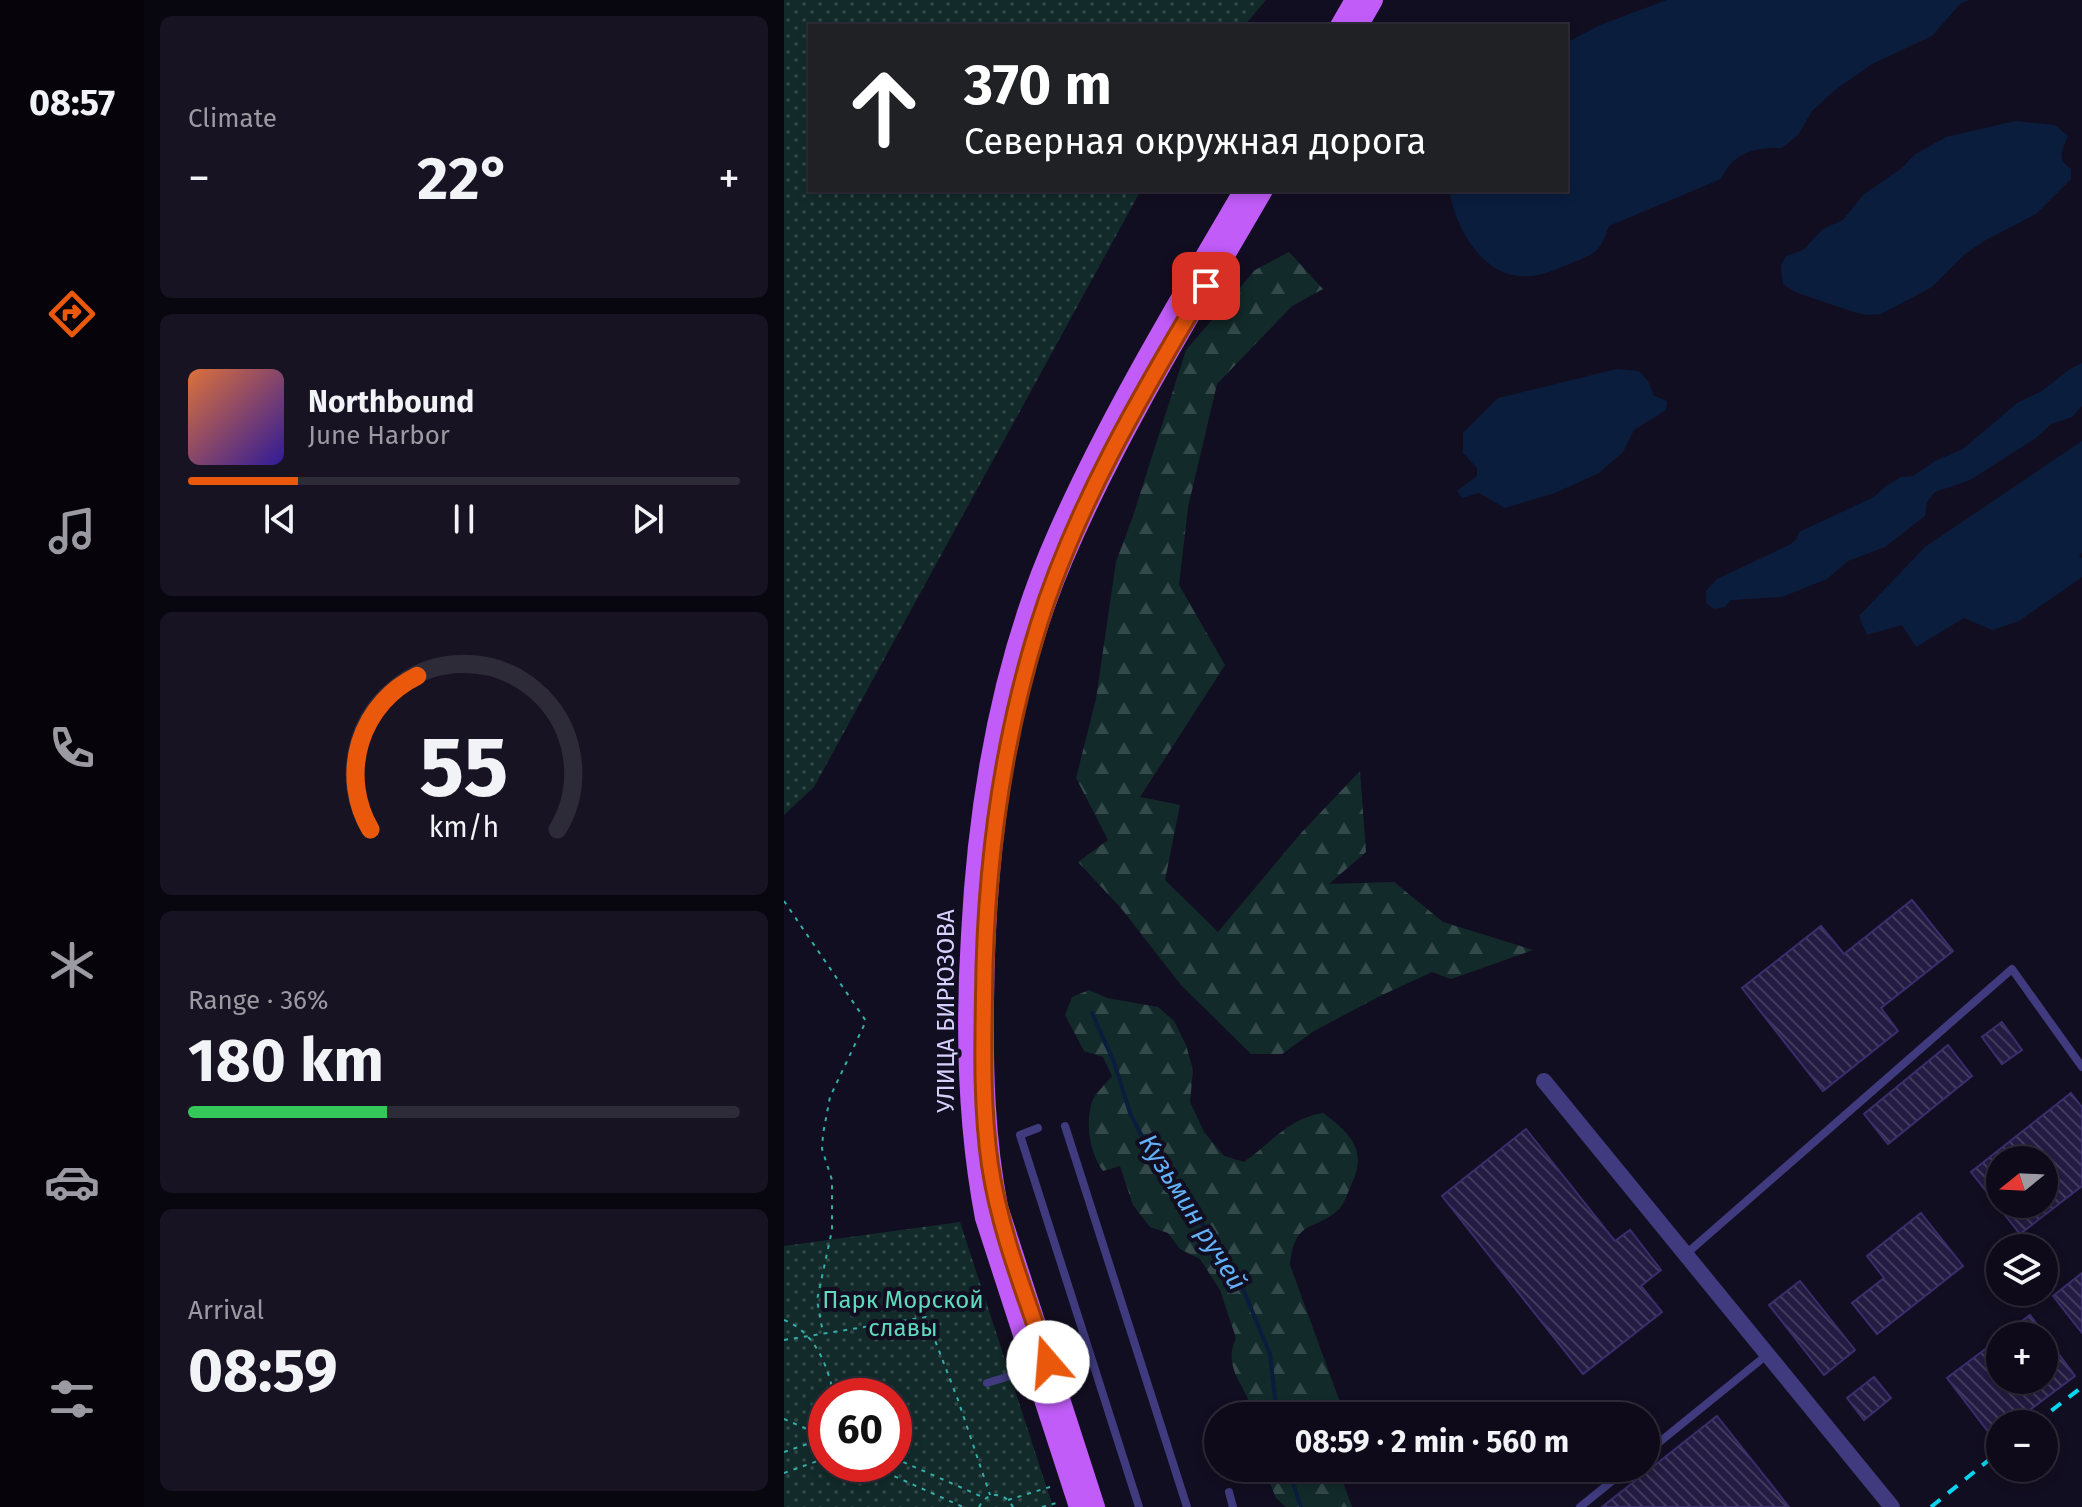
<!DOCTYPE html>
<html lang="en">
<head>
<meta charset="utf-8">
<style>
	body { margin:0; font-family:"Fira Sans",sans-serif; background:#171322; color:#f1f3f6; height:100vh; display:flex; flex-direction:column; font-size:30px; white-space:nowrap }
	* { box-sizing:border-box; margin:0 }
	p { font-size:26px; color:#9b9aa2 }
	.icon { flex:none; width:44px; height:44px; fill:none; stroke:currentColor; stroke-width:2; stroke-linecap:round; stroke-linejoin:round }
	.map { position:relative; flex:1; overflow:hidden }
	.side { display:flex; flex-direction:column; gap:16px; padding:16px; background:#08060e; width:640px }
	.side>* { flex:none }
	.top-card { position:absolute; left:24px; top:24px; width:760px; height:168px; border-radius:0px; box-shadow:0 4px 12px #0003,0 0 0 2px #2e2b38; background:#202124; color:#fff; overflow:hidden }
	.needle { width:52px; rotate:252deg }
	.controls { position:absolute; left:1202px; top:1146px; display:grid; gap:16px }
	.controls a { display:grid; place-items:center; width:72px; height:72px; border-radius:50%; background:#0e0a19; box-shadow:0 4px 12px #0003,0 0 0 2px #2e2b38; font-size:40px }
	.speed { position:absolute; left:24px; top:1378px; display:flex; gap:16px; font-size:40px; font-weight:700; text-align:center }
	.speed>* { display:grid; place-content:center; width:104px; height:104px; border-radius:50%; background:#0e0a19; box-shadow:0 4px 12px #0003,0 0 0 2px #2e2b38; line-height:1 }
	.speed .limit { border:12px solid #d22; background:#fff; color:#111 }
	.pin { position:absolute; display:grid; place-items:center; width:68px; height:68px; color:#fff; margin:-34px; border-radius:16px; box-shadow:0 4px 12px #0006 }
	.me { position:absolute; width:88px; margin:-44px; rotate:342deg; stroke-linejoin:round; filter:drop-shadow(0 0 6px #0008) }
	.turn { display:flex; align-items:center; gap:28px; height:168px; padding:0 24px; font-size:36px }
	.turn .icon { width:104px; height:104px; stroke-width:2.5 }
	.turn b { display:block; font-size:56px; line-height:68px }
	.big { font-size:60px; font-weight:700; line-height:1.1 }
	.side .widget { flex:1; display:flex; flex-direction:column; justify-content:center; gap:12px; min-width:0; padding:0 28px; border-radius:12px; background:#171322 }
	.side .dial { align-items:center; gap:0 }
	.dial svg { height:208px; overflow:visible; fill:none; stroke:#2e2b38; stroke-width:7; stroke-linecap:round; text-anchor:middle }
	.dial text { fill:#f1f3f6; stroke:none }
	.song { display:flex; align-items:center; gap:24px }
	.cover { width:96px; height:96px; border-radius:12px; background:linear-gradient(135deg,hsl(20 70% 55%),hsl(250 70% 35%)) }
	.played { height:8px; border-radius:4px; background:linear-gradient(90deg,#ea580c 20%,#2e2b38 20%) }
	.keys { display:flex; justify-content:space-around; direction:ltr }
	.heat { display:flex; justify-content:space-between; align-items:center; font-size:44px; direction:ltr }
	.charge { height:12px; border-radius:6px; background:linear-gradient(90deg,#34c759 36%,#2e2b38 0) }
	.trip { position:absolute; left:420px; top:1402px; width:456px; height:80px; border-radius:40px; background:#0e0a19; box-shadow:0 4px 12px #0003,0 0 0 2px #2e2b38; font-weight:700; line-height:80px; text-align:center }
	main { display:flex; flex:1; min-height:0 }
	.menu { display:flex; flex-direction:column; width:144px; justify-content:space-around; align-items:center; background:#06040a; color:#9b9aa2 }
	.menu .icon { width:56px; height:56px }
	.menu .current { color:#ea580c }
	.menu b { font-size:36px; color:#f1f3f6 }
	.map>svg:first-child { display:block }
	.grass { fill:url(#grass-dots); fill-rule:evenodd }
	.forest { fill:url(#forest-firs) }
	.water { fill:#0b1d3d }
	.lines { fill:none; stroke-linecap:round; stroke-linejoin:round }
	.stream { stroke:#0b1d3d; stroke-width:4 }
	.building { fill:url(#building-back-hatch); stroke:#3b2e6c; stroke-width:2; fill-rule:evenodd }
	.path { stroke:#33aea9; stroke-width:2; stroke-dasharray:4 6; stroke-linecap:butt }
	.lane { stroke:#3f3b7e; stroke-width:8 }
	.street { stroke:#3f3b7e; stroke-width:16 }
	.primary { stroke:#c15cf8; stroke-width:20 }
	.rail { stroke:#0ad5f0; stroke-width:4; stroke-dasharray:12 10; stroke-linecap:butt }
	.route-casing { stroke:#983908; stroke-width:20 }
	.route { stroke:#ea580c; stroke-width:14 }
	.labels { text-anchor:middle; stroke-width:8; stroke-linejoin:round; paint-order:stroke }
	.street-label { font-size:24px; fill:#d6d0fd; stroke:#120e21 }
	.park-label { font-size:24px; fill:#5fdabd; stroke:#120e21 }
	.water-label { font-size:26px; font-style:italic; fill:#63b1f9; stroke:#120e21 }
</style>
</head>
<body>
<main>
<nav class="menu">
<b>08:57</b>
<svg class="icon current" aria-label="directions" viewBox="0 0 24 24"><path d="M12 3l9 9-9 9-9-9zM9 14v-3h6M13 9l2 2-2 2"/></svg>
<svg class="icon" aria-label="music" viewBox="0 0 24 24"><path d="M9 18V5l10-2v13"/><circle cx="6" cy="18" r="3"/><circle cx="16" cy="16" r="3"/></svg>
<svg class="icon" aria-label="phone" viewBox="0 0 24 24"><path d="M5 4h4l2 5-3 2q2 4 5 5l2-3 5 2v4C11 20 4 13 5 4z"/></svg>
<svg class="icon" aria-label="climate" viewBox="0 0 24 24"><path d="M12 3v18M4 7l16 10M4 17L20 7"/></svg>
<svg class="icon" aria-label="car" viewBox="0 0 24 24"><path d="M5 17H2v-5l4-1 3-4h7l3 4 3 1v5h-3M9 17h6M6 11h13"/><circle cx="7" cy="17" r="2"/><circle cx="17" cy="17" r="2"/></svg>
<svg class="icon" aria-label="filters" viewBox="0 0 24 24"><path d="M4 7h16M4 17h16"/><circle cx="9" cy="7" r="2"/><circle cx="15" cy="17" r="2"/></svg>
</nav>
<section class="side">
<div class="widget"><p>Climate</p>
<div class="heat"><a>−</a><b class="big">22°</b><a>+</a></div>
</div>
<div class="widget">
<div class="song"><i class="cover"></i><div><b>Northbound</b><p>June Harbor</p></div></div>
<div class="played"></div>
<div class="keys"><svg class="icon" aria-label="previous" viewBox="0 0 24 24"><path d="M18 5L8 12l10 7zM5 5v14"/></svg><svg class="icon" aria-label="pause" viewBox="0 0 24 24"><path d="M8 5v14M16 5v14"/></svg><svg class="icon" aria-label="next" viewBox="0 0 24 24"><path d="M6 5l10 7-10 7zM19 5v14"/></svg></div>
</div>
<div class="widget dial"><svg viewBox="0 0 100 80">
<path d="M14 69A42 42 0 1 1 86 69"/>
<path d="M14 69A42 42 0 0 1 32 10" stroke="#ea580c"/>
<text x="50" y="56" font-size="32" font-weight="700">55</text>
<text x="50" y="72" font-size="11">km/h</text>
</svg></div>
<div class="widget"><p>Range · 36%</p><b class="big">180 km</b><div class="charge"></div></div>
<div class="widget"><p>Arrival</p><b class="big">08:59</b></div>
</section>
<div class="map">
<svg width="1298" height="1507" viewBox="0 0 1298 1507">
	<defs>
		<pattern id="grass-dots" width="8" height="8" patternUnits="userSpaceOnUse" patternTransform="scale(2)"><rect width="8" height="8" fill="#122b2a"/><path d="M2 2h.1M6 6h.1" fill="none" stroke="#34494a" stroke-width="1.8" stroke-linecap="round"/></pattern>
		<pattern id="forest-firs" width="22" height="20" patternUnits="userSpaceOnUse" patternTransform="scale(2)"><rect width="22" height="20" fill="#122b2a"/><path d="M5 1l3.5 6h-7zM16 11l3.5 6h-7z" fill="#34494a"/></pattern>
		<pattern id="building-back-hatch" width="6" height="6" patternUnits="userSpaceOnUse" patternTransform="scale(2)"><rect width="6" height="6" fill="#231b41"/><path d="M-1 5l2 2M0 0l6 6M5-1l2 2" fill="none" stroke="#423b5d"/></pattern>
	</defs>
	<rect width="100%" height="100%" fill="#120e21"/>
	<g class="grass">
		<polygon points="0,0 482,0 460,26 26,26 26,190 357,190 30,787 0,815"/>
		<path d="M176 1222 269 1507H0V1246ZM42 1396H110V1464H42Z"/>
	</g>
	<g class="forest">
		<polygon points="505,252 539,289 508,306 433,384 404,507 395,585 441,665 356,797 396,805 381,880 434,932 518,832 576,771 582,852 545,884 610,882 659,922 749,950 667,979 648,972 596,996 530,1031 498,1054 467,1054 397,985 337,908 294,862 324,840 292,778 312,699 332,562 348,519 402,350 471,270"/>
		<path d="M305 990 323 998 374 1007 390 1021 402 1045 409 1070 406 1102 420 1132 440 1156 460 1162C487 1143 505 1118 539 1113 567 1134 584 1150 567 1185 564 1192 561 1202 556 1208 532 1233 511 1216 506 1265L561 1416H469C465 1386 437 1371 452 1338L436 1290 416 1259 396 1249 384 1233 366 1227 349 1205 336 1166 319 1171C306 1153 301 1125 308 1102 311 1093 322 1084 328 1076L319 1057 300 1051 281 1015 288 997Z"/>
		<polygon points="480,1468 554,1468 568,1507 502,1507 492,1498"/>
	</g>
	<g class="water">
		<path d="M883 0H1185L1176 4 1148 36 1088 64 1051 90 1028 111 1014 135 998 148C972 147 949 152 937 179L825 226C815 255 811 253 783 265 772 269 759 275 747 276 700 281 672 230 665 190H782V43L816 25Z"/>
		<path d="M1231 121 1271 125 1284 136C1278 151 1272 158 1287 169V179L1252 214 1200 241 1180 255 1148 287 1097 314 1082 315 1070 312 1011 292 999 284 997 265 1002 256 1019 250 1039 229 1059 220 1079 195 1118 168 1130 155 1162 137Z"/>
		<polygon points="1298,363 1298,406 1288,417 1267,424 1252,438 1186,480 1151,492 1143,502 1141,516 1101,547 1064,561 1043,579 998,597 947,600 941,607 930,609 922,603 922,591 933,579 1005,545 1012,540 1015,532 1090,497 1102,486 1117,477 1129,476 1151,461 1179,449 1233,403 1258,391 1286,369"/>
		<polygon points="833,369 855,371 864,381 870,396 883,401 882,410 850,430 839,452 815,473 771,493 721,508 695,493 678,498 673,491 693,476 693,468 679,453 679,433 714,398"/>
		<polygon points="1298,441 1298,552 1295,557 1298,558 1298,577 1235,621 1208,630 1180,618 1132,647 1118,625 1083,635 1075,616 1141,547"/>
	</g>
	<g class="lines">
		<g class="stream">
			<polyline points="308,1013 330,1062 346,1113 365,1150 394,1185 459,1289 486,1354 493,1416"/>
			<polyline points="504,1468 517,1507"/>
		</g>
	</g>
	<g class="building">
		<polygon points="1128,900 1169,951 1097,1008 1114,1031 1039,1091 958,988 1037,926 1060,954"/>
		<polygon points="1218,1022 1238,1050 1218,1064 1198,1037"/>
		<polygon points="1164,1045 1188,1076 1104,1144 1080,1114"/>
		<path d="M1287 1093 1298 1107V1186L1236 1234 1187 1172ZM1216 1160H1260V1204H1216Z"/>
		<polygon points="742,1129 831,1241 846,1230 877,1270 857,1286 878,1312 799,1374 658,1196"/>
		<polygon points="1137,1213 1179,1266 1093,1334 1068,1303 1100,1278 1083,1256"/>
		<polygon points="1298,1273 1298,1333 1269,1296"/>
		<polygon points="1016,1281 1071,1350 1040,1375 985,1305"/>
		<polygon points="1246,1315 1291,1376 1227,1424 1216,1424 1216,1432 1209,1438 1163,1378 1216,1338 1216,1380 1260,1380 1260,1336 1218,1336"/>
		<polygon points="1090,1377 1107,1398 1080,1420 1063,1398"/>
		<polygon points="933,1416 1005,1507 818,1507"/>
	</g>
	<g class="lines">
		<g class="path">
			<polyline points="0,901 82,1021 46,1097 39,1134 38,1149 48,1180 48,1230 33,1300 39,1333"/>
			<path d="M0 1320C31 1332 44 1366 50 1396"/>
			<polyline points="0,1340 142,1317 174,1400 206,1495"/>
			<polyline points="0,1419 39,1436"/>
			<polyline points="42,1431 38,1443 42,1452"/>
			<polyline points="0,1452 38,1439"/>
			<polyline points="110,1458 201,1498"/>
			<polyline points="83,1464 179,1507"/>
			<polyline points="0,1473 42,1458"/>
			<polyline points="224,1500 269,1486"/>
			<path d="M195 1507C203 1491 220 1491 229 1507"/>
			<polyline points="258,1507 276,1502"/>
		</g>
		<g class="lane">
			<polyline points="281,1126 403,1507"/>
			<polyline points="254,1128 236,1135 355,1507"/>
			<polyline points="902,1254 1228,969 1298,1067"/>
			<polyline points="203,1383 249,1369"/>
			<polyline points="862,1453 984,1354"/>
			<polyline points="445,1492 449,1507"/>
			<polyline points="796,1507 844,1468"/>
		</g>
		<polyline class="street" points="760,1081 1108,1507"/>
		<g class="primary">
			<polyline points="556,26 571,0"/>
			<polyline points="574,26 589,0"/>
			<path d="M295 1507 201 1218C183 1124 181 1031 187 935 194 798 217 661 273 535 326 415 394 303 460 190"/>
			<path d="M311 1507 214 1207C201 1139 199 1071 200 1002 201 852 220 697 280 557 335 429 409 311 479 190"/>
		</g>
		<g class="rail">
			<polyline points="1250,1424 1298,1387"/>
			<polyline points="1147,1507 1216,1451"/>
		</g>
	</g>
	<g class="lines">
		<defs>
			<path id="route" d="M264 1362C243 1298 216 1233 206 1165 198 1109 199 1053 200 996 201 871 217 747 254 627 291 507 358 393 422 286"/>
		</defs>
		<use href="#route" class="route-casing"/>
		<use href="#route" class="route"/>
	</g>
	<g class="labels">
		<g class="street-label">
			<text transform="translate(162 1011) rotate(-90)" y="8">УЛИЦА БИРЮЗОВА</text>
		</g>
		<g class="park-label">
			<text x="119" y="1308">Парк Морской<tspan x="119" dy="28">славы</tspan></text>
		</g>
		<g class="water-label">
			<text transform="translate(409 1212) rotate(58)" y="9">Кузьмин ручей</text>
		</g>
	</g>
</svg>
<div class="controls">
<a><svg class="needle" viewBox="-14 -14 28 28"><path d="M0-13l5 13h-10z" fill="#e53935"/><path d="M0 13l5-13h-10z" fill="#9b9aa2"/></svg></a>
<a><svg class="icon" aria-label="layers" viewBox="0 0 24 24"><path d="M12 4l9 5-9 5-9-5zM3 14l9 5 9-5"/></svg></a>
<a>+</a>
<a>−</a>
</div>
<div class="speed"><div class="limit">60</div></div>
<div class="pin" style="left:422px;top:286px;background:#d93025"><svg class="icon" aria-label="arrive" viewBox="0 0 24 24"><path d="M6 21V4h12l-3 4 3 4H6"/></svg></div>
<svg class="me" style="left:264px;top:1362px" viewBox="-20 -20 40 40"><circle r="19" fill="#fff"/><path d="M0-13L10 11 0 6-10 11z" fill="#ea580c"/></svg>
<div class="trip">08:59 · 2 min · 560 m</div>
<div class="top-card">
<div class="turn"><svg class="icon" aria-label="ahead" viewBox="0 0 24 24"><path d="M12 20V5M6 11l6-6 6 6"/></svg><div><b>370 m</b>Северная окружная дорога</div></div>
</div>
</div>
</main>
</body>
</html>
